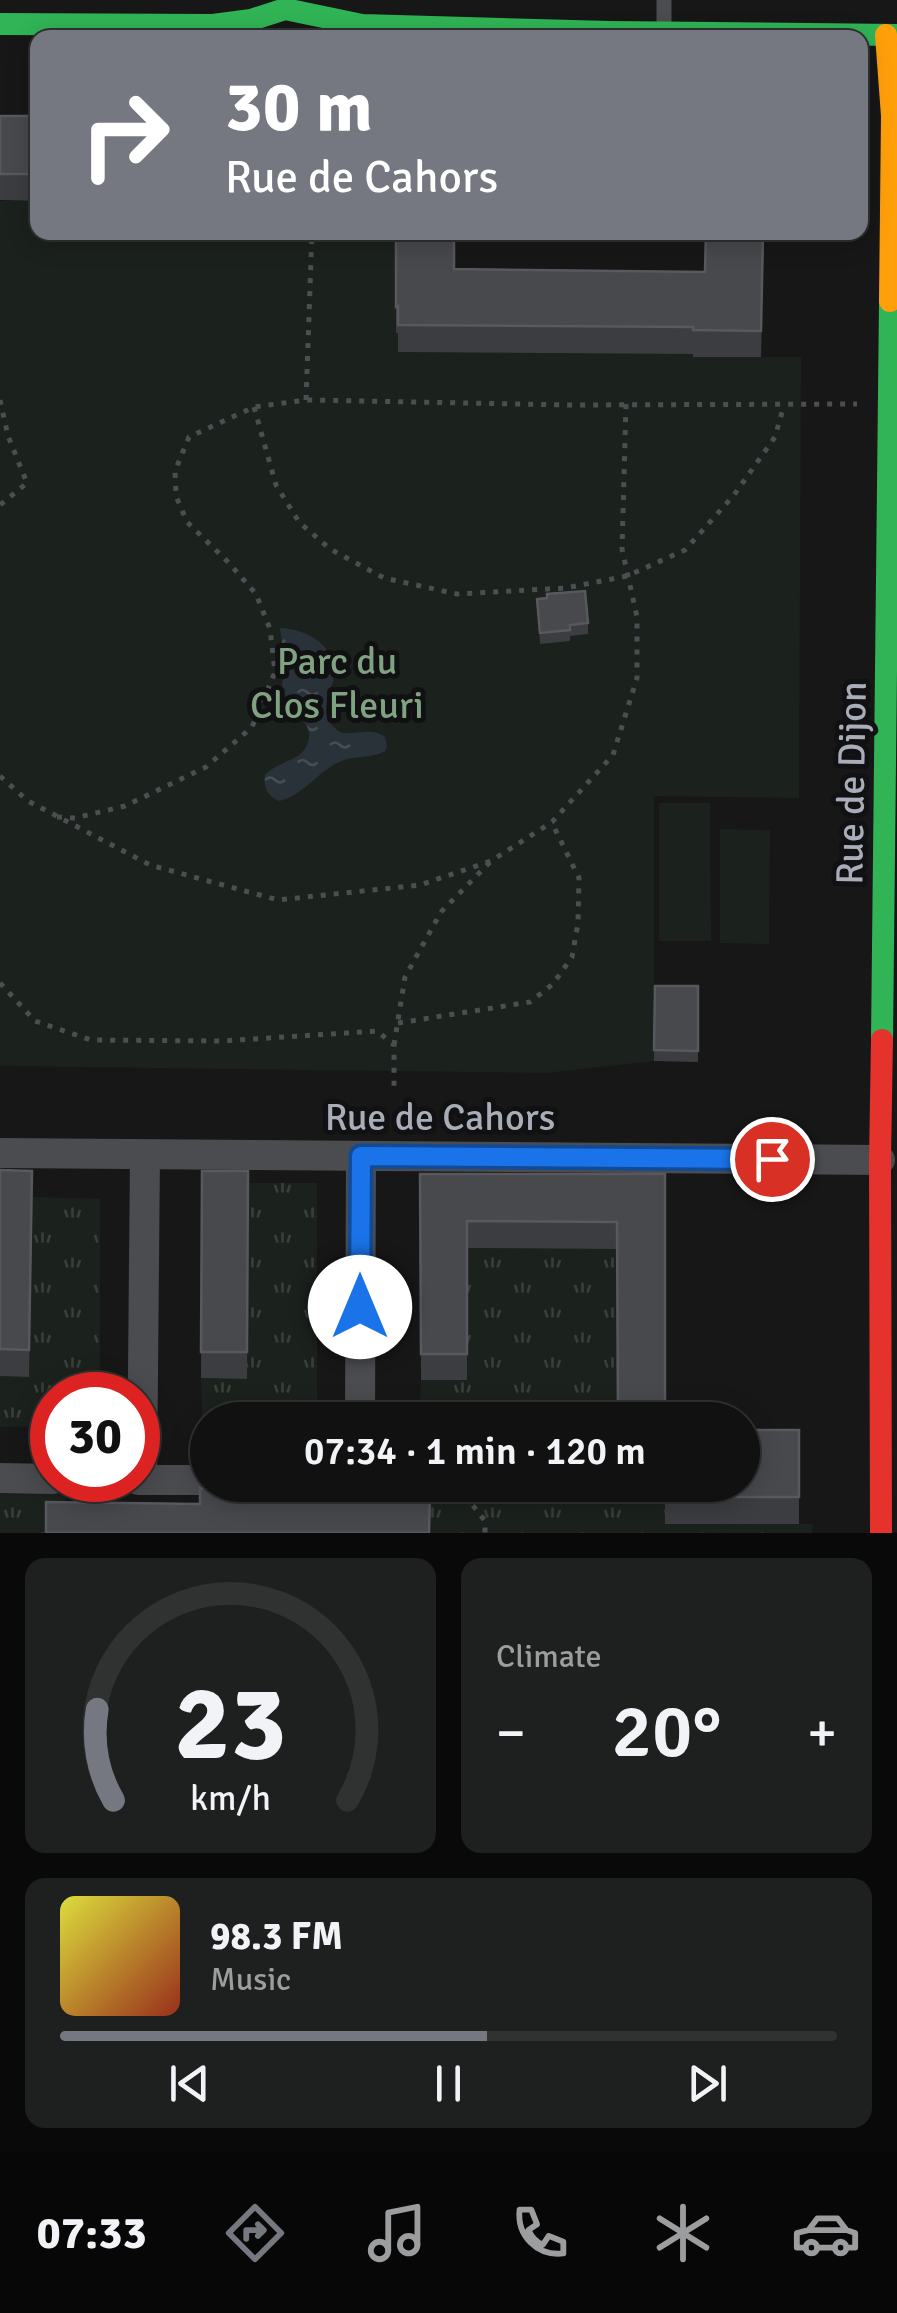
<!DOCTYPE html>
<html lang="en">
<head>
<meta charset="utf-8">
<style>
	body { margin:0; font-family:Signika,sans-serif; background:#1e1f1f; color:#f1f3f6; height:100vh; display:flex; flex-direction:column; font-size:38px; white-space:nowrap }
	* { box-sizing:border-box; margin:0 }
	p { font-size:32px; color:#9c9d9f }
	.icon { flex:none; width:55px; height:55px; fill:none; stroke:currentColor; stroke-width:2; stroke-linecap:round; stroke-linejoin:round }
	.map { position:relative; height:1533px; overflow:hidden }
	.sheet { display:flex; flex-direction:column; gap:25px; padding:25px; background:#090909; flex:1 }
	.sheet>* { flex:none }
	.guide { position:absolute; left:30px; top:30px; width:838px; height:210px; border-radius:20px; box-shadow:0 5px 25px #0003,0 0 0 2px #303131; background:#757880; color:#fff; overflow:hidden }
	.speed { position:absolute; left:30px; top:1372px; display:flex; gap:20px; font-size:50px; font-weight:700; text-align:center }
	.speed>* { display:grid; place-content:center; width:130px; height:130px; border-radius:50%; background:#111; box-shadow:0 5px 25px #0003,0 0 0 2px #303131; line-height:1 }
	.speed .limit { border:15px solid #d22; background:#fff; color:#111 }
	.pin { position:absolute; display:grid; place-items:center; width:85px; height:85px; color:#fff; margin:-42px; border:5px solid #fff; border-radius:50%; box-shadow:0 2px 10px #0007 }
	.me { position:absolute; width:110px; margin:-55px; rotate:0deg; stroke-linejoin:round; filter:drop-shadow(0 0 8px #0008) }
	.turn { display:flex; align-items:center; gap:35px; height:210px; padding:0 30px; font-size:45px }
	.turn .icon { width:130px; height:130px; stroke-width:2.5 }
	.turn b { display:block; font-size:70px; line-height:85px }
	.big { font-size:75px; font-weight:600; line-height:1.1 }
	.sheet .widget { flex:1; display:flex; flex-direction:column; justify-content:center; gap:15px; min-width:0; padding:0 35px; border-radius:20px; background:#1e1f1f }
	.sheet .dial { align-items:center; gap:0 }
	.dial svg { height:260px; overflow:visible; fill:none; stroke:#303131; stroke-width:7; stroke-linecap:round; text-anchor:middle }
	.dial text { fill:#f1f3f6; stroke:none }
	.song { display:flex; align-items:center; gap:30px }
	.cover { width:120px; height:120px; border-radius:15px; background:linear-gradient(135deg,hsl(60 70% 55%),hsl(10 70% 35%)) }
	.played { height:10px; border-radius:5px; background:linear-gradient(90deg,#757880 55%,#303131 55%) }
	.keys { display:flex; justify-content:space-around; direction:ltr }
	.heat { display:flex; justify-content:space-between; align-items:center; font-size:55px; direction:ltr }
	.sheet .tiles { flex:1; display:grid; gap:25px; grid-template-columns:1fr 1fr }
	.widget:last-child { grid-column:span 2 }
	.trip { position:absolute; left:190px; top:1402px; width:570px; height:100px; border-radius:50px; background:#111; box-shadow:0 5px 25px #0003,0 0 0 2px #303131; font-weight:600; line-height:100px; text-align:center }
	.menu { display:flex; height:160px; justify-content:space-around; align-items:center; background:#070707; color:#9c9d9f }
	.menu .icon { width:70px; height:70px }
	.menu .active { color:#757880 }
	.menu b { font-size:45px; color:#f1f3f6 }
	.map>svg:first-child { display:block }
	.grass { fill:url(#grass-tufts) }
	.green { fill:#1b211c }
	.water { fill:url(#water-ripples) }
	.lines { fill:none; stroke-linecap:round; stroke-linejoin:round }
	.path { stroke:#4d4e52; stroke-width:5; stroke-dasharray:5 8; stroke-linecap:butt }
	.lane { stroke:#4b4c50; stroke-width:15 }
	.street { stroke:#4b4c50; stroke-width:30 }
	.fast { stroke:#30b455; stroke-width:22 }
	.slow { stroke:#ff9f0a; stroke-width:22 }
	.jam { stroke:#e5322d; stroke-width:22 }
	.wall { fill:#3c3d40 }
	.building { fill:#48494d; stroke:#57595e; stroke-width:2.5 }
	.route-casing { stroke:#114b97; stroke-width:25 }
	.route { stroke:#1a73e8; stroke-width:18 }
	.labels { text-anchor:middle; stroke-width:10; stroke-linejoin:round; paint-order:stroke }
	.park-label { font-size:38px; fill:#7fa381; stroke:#111113 }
	.street-label { font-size:38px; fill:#a8adb8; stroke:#111113 }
</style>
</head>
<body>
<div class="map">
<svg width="897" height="1533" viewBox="0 0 897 1533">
	<defs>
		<pattern id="grass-tufts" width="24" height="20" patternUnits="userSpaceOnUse" patternTransform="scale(2.5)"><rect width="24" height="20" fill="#1b211c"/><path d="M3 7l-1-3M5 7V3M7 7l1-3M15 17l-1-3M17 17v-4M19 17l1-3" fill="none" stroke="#393f3b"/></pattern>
		<pattern id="water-ripples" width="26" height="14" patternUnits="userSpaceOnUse" patternTransform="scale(2.5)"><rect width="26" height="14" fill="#2a3239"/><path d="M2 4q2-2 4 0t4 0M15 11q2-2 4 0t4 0" fill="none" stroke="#464d54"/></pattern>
	</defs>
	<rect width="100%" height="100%" fill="#171717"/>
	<g class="grass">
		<polygon points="202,1183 317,1183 317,1420 208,1420 207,1439 203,1439 201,1378 246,1379"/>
		<polygon points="32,1197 100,1199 100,1395 52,1395 52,1426 0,1427 0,1376"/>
		<polygon points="467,1248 617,1249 618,1420 419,1420 421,1380 467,1380"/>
		<polygon points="474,1485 665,1485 666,1524 813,1524 812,1533 430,1533 429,1519 395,1504 473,1504"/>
		<polygon points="0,1491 66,1492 63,1529 46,1533 0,1533"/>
	</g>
	<g class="green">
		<polygon points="0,201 37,201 38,232 397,233 398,333 693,354 694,357 801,357 799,798 654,796 654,1061 546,1073 0,1066"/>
		<polygon points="659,803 710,803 711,941 659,941"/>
		<polygon points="720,829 770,830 769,944 720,943"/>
	</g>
	<path class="water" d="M280 628C304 629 331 642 334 668 336 693 310 714 342 733 358 735 370 727 385 737L387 747 385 751C371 759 354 755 339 762 317 772 303 796 279 801 268 796 263 787 265 775 275 763 299 761 306 747 318 723 294 710 273 714 287 684 285 660 280 628Z"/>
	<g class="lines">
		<g class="path">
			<polyline points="0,400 8,436 27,483 0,505"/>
			<polyline points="306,400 312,232"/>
			<polyline points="254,407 276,485 299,522 330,549 384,578 457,594 566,588 627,576 685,550 734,495 775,437 784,405"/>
			<polyline points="0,776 28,801 150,865 278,900 420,885 491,861 552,822 613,755 637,678 637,617 622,549 626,404"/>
			<polyline points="57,817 75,818 125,806 206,767 252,727 275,672 270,629 256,594 229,563 187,522 176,496 175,471 189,437 254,407 306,400 573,405 857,404"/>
			<polyline points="0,983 35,1021 91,1040 222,1041 377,1031 394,1045 394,1086"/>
			<polyline points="398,1023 530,1002 553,984 572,957 578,923 579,878 552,823"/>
			<polyline points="394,1045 405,977 441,912 490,862"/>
			<polyline points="457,1485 485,1521 485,1533"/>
		</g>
		<polyline class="lane" points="664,29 664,0"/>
		<g class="street">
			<polyline points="0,1153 880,1160"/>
			<polyline points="360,1420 361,1156"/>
			<polyline points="0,1478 52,1479"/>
			<polyline points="138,1480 208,1480"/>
			<polyline points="142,1480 145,1155"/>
		</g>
		<g class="fast">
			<polyline points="0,24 213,25 251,20 285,9 362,25 609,32 897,35"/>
			<polyline points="882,1040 890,301"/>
		</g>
		<polyline class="slow" points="886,35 892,116 890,301"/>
		<polyline class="jam" points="881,1533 880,1160 882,1040"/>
	</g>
	<g class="wall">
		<polygon points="0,116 38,116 38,201 0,200"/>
		<polygon points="396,232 454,269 705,272 764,232 761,357 693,357 693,354 398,352 398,333 396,333"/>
		<polygon points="537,599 588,623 588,634 570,636 570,641 540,644"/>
		<polygon points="655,986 698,986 698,1062 654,1061"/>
		<polygon points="0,1170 32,1171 29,1377 0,1376"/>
		<polygon points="202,1171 248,1171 247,1379 201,1378"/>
		<polygon points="420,1174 665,1174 617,1249 467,1248 467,1380 421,1380"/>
		<polygon points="799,1430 799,1524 665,1524 665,1485"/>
	</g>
	<g class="building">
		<rect x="0" y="116" width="38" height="58"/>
		<polygon points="396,232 454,232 454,269 705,272 706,232 763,232 761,331 693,330 693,327 398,325 398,306 396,307"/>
		<polygon points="585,591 588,623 570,625 570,630 540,633 537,599 547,598 547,594"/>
		<polygon points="655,986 698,986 698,1051 654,1050"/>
		<polygon points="0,1170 32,1171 29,1350 0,1349"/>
		<polygon points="202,1171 248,1171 247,1352 201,1352"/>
		<polygon points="420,1174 665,1174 665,1420 618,1420 617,1222 467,1221 467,1354 421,1354"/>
		<polygon points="742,1430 799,1430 799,1497 665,1497 665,1485 742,1485"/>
		<polygon points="200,1488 430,1492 429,1533 46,1533 46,1502 200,1504"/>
	</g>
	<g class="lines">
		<defs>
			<polyline id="route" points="360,1307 361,1156 772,1159"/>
		</defs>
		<use href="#route" class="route-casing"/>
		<use href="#route" class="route"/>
	</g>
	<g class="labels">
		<g class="park-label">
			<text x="337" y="674">Parc du<tspan x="337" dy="44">Clos Fleuri</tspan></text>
		</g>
		<g class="street-label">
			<text transform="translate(851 783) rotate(-89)" y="13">Rue de Dijon</text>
			<text x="440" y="1130">Rue de Cahors</text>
		</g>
	</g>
</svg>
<div class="speed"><div class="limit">30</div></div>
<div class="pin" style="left:772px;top:1159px;background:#d93025"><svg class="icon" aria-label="arrive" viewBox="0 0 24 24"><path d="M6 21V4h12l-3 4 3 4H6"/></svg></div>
<svg class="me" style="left:360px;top:1307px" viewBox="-20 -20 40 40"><circle r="19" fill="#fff"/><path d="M0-13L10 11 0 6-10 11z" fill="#1a73e8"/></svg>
<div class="trip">07:34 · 1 min · 120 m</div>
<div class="guide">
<div class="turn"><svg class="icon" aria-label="right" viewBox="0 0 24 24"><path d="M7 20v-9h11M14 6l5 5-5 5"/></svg><div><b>30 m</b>Rue de Cahors</div></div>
</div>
</div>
<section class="sheet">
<div class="tiles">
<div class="widget dial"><svg viewBox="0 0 100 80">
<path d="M14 69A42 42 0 1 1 86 69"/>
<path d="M14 69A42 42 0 0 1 9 41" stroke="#757880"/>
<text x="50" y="56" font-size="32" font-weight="700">23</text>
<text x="50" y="72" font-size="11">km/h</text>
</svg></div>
<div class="widget"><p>Climate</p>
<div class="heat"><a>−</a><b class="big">20°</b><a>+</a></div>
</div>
<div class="widget">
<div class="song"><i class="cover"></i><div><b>98.3 FM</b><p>Music</p></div></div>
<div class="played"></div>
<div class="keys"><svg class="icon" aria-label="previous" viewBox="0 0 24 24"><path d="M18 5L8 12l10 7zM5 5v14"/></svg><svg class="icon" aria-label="pause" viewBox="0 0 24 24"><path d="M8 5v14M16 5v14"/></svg><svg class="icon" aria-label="next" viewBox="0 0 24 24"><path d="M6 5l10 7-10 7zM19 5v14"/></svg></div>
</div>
</div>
</section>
<nav class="menu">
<b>07:33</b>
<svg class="icon active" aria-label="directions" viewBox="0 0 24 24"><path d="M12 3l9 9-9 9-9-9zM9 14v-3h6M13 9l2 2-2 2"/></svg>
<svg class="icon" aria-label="music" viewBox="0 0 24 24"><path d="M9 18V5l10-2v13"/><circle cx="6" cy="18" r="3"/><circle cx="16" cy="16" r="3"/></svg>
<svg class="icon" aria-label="phone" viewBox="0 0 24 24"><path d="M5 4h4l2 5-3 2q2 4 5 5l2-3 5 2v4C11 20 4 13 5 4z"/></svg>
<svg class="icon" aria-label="climate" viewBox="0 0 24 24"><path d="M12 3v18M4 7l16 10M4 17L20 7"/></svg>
<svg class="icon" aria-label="car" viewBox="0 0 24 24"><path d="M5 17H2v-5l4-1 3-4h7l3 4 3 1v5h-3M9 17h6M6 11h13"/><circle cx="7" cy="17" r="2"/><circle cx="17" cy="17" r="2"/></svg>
</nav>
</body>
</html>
